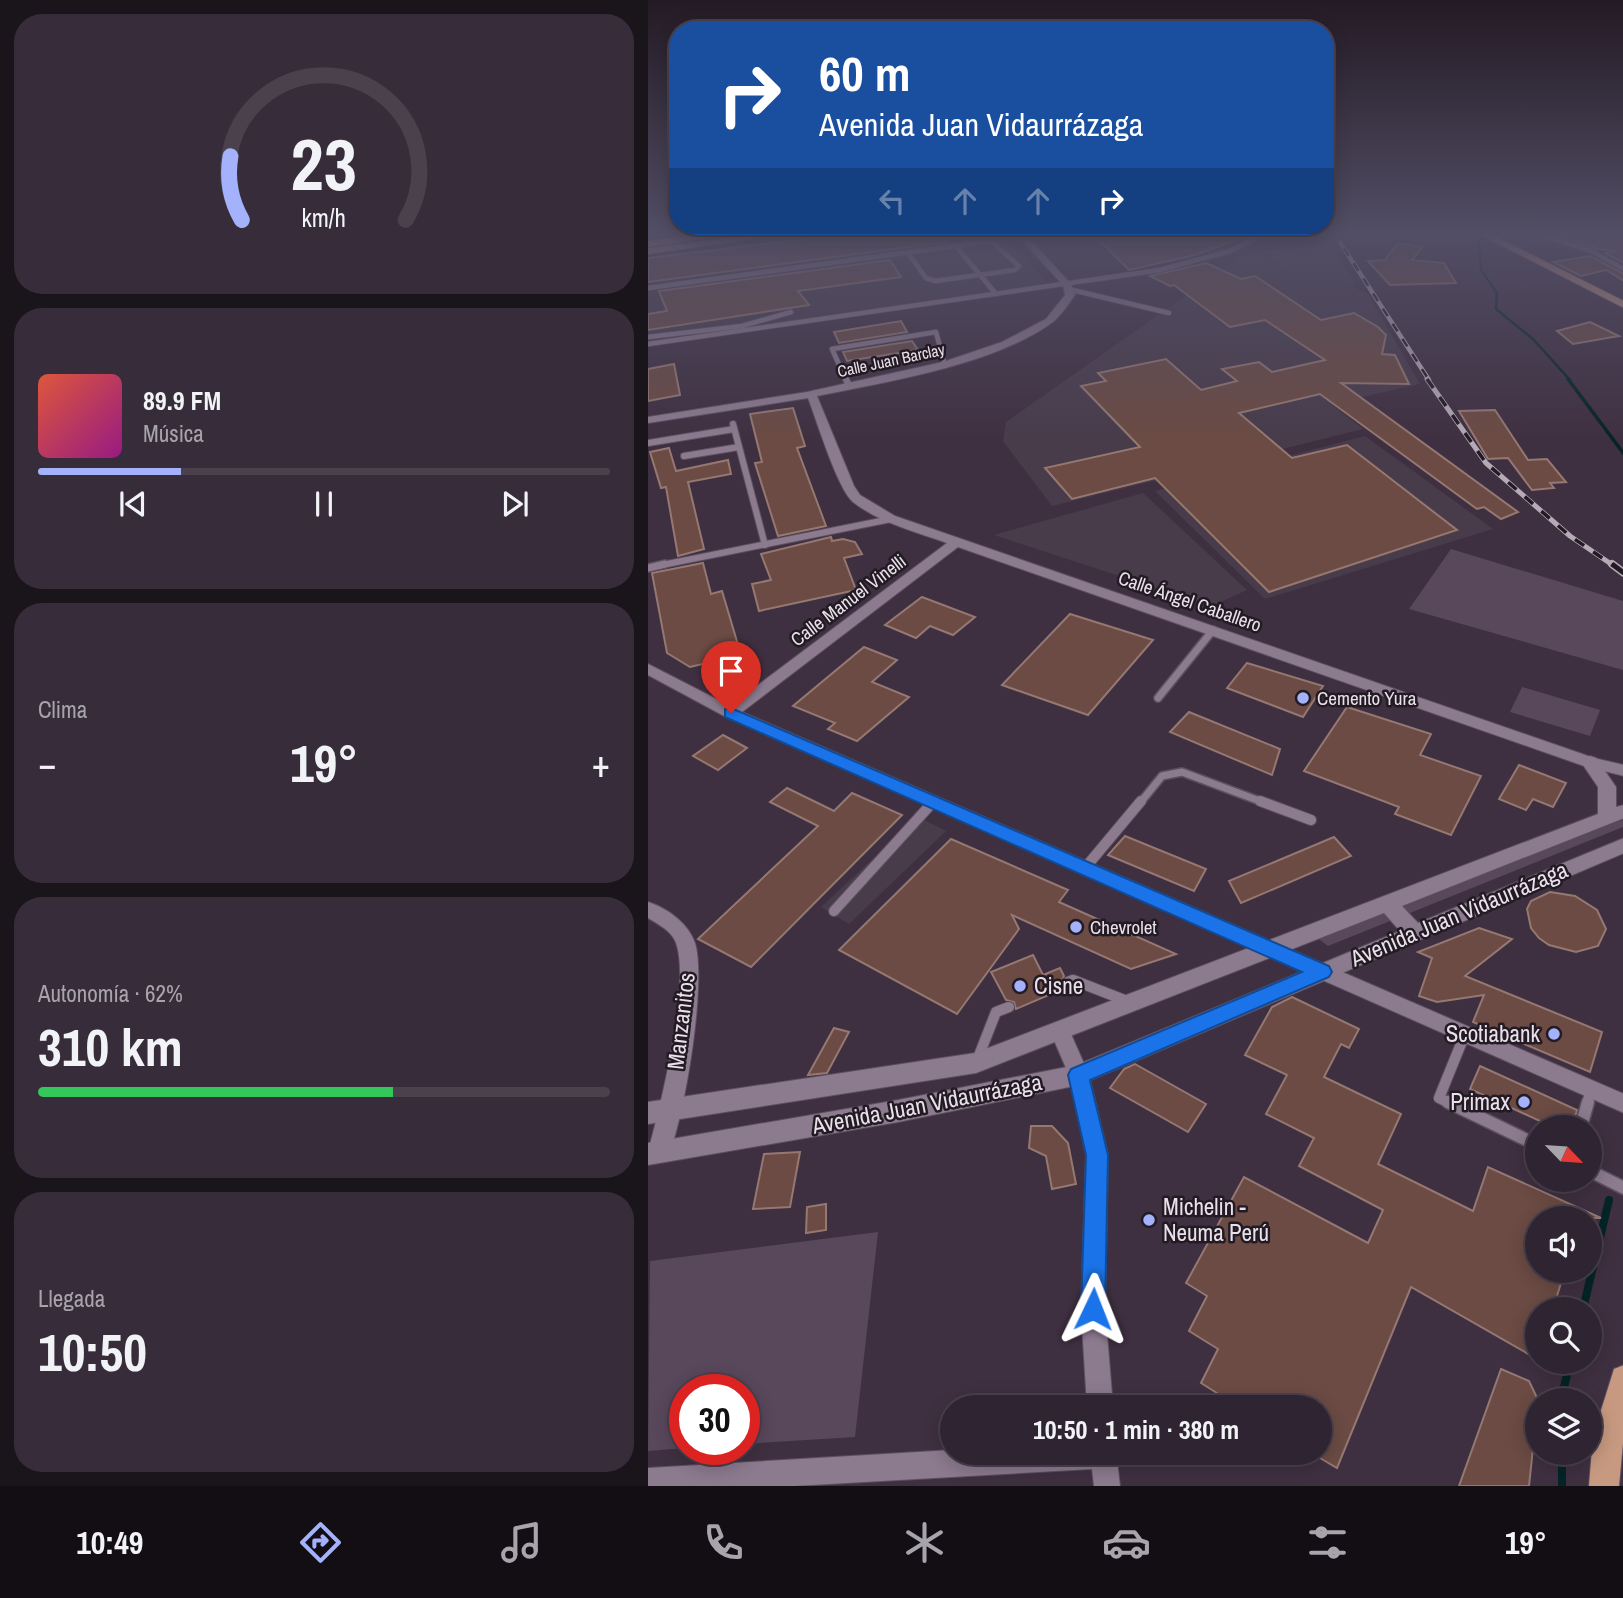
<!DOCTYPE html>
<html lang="es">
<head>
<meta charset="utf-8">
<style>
	body { margin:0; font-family:"Archivo Narrow",sans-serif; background:#372c39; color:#f1f3f6; height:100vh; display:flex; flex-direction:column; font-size:26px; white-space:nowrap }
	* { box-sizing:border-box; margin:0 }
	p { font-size:23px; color:#a7a4ab }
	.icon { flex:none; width:38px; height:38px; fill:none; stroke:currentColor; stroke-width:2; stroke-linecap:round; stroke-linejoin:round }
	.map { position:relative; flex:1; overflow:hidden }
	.sheet { display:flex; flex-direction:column; gap:14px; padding:14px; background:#1a141b; width:648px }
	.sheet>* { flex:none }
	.guide { position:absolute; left:21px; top:21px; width:665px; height:214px; border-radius:28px; box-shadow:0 4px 18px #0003,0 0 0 2px #4a414d; background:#1a4fa0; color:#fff; overflow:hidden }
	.needle { width:46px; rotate:115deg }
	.tools { position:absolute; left:877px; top:1115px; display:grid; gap:14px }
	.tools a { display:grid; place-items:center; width:77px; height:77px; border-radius:50%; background:#2f2431; box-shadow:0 4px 18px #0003,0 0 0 2px #4a414d; font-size:35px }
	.speed { position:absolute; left:21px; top:1374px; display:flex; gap:14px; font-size:35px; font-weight:700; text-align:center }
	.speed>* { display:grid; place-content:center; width:91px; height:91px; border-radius:50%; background:#2f2431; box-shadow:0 4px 18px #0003,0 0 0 2px #4a414d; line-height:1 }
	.speed .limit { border:10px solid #d22; background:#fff; color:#111 }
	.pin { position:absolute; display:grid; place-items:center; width:60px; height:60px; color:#fff; margin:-72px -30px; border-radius:50% 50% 50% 0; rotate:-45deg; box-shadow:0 0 7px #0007 }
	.pin .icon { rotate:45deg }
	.me { position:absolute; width:77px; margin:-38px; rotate:2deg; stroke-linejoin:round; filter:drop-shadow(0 0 5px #0008) }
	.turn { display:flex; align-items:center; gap:24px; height:147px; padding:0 35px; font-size:32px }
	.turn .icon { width:91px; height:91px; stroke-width:2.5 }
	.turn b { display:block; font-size:49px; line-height:60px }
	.lanes { display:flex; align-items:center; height:66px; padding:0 35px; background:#0003; justify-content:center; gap:35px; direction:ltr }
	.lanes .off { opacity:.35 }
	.big { font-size:52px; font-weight:800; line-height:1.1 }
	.sheet .widget { flex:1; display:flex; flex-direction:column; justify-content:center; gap:10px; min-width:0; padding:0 24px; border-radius:28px; background:#372c39 }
	.sheet .dial { align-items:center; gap:0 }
	.dial svg { height:182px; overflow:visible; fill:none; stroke:#4a414d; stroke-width:7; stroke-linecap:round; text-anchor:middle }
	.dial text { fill:#f1f3f6; stroke:none }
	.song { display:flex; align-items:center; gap:21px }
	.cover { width:84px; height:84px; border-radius:10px; background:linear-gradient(135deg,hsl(10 70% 55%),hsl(310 70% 35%)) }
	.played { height:7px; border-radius:4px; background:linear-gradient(90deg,#a4b2fc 25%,#4a414d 25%) }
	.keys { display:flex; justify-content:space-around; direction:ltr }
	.heat { display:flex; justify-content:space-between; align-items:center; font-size:38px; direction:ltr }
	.charge { height:10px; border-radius:5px; background:linear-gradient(90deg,#34c759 62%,#4a414d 0) }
	.trip { position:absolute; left:292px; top:1395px; width:392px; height:70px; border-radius:35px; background:#2f2431; box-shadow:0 4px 18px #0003,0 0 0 2px #4a414d; font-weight:800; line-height:70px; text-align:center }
	.menu { display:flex; height:112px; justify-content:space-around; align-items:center; background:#130e14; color:#a7a4ab }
	.menu .icon { width:49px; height:49px }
	.menu .active { color:#a4b2fc }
	.menu b { font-size:32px; color:#f1f3f6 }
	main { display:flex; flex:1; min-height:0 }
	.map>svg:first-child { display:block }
	.industrial { fill:#483c4b }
	.green { fill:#59475c }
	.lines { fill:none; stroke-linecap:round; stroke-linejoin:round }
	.stream-far2 { stroke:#052427; stroke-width:2.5 }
	.stream-far1 { stroke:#052427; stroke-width:3.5 }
	.stream { stroke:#052427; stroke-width:8 }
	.building { fill:#6b4b44; stroke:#957872; stroke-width:2 }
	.lane-far4-casing { stroke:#5d4f5f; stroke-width:6 }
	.lane-far3-casing { stroke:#5d4f5f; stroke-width:8 }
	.lane-far2-casing { stroke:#5d4f5f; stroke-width:10 }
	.lane-far1-casing { stroke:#5d4f5f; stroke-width:12 }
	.lane-casing { stroke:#5d4f5f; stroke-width:15 }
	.street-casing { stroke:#5d4f5f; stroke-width:2 }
	.secondary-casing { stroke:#5d4f5f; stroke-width:2 }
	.primary-casing { stroke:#5d4f5f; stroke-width:2 }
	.highway-casing { stroke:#5d4f5f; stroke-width:3 }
	.lane-far4 { stroke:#8c7a8f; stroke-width:4.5 }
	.lane-far3 { stroke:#8c7a8f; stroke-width:6 }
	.lane-far2 { stroke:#8c7a8f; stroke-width:7 }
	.lane-far1 { stroke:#8c7a8f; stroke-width:10 }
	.lane { stroke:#8c7a8f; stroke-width:12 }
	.street { fill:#8c7a8f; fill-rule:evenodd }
	.secondary { fill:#8c7a8f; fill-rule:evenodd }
	.primary { fill:#c79980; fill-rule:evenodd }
	.highway { fill:#efad76; fill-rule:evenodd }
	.rail-far2-casing { stroke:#b5aab6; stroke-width:4.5 }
	.rail-far1-casing { stroke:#b5aab6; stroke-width:5 }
	.rail-casing { stroke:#b5aab6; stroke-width:8 }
	.rail-far2 { stroke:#221b23; stroke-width:2.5; stroke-dasharray:9; stroke-linecap:butt }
	.rail-far1 { stroke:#221b23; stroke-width:3.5; stroke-dasharray:11; stroke-linecap:butt }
	.rail { stroke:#221b23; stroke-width:5; stroke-dasharray:15; stroke-linecap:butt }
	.route { fill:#1a73e8; stroke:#114b97; stroke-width:2 }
	.poi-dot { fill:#a4b2fc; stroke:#221b23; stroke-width:2.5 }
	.labels { text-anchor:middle; stroke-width:5; stroke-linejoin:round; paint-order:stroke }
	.far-street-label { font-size:16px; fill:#eae0eb; stroke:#221b23 }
	.street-label { font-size:19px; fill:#eae0eb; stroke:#221b23 }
	.poi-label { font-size:19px; fill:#eae0eb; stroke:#221b23; text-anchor:start }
	.near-street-label { font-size:23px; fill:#eae0eb; stroke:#221b23 }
	.near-poi-label { font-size:23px; fill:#eae0eb; stroke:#221b23; text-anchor:start }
</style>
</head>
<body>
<main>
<section class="sheet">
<div class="widget dial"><svg viewBox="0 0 100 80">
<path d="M14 69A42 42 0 1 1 86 69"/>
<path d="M14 69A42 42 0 0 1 9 41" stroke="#a4b2fc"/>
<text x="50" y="56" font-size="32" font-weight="700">23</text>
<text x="50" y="72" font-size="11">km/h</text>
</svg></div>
<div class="widget">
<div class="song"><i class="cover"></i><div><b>89.9 FM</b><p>Música</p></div></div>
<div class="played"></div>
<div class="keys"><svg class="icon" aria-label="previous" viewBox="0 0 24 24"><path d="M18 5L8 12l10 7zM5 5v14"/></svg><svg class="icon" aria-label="pause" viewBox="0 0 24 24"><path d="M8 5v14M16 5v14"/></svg><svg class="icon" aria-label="next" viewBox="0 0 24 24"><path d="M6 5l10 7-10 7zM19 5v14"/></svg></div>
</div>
<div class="widget"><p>Clima</p>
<div class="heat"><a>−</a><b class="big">19°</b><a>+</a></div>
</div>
<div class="widget"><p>Autonomía · 62%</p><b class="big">310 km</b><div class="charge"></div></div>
<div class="widget"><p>Llegada</p><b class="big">10:50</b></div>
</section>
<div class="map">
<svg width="976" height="1486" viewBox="0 0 976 1486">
	<rect width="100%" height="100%" fill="#3f3041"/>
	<g class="industrial">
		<polygon points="189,233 354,233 399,283 0,342 0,257"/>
		<polygon points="678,240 707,283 700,285 719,293 772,384 683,404 715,429 404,506 355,441 358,422 594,256 607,253 653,281 610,253"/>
		<polygon points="717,436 845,529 617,599 507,491"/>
		<polygon points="495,493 599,590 563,606 346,535"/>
		<polygon points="270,817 298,831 201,924 173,907"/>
	</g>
	<g class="green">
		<polygon points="803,549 975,601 975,670 761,609"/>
		<polygon points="874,687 952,710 942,736 862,712"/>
		<polygon points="975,820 975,827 680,946 668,937 955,825"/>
		<polygon points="230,1232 207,1437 96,1444 96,1390 37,1390 37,1448 0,1451 2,1261"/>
	</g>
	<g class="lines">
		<polyline class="stream-far2" points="840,234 831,240 833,270 849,293 848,309 885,339 922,380"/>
		<polyline class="stream-far1" points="920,379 976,454"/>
		<g class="stream">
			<polyline points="935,1309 961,1200"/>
			<polyline points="913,1400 922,1362"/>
			<polyline points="914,1452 914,1486"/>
		</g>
	</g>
	<g class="building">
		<polygon points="208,233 297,233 298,242 0,282 0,258"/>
		<polygon points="444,233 603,233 603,235 547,255 481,270"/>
		<polygon points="905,233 976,233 976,263 957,253 968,251 949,249"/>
		<polygon points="750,243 774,247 764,260 796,263 808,283 742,285 720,261 737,260"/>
		<polygon points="942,256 976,274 976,281 958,270 933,276 905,262"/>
		<polygon points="242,260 253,277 150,291 161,305 0,330 0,314 19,311 11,291"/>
		<polygon points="558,263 593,279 607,276 673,320 706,313 730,327 738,335 734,354 747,355 761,384 693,383 870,512 853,519 836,507 829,509 672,394 591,413 644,458 699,445 809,530 621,592 507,478 424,499 397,468 492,447 433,386 458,381 450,373 518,359 553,390 589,381 574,369 611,362 624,372 677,360 617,320 582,327 526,285 522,286 502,276"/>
		<polygon points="253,321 259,332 191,343 186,332"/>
		<polygon points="942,322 971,336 925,344 909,331"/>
		<polygon points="264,341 270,350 199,361 195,352"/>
		<polygon points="26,364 32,395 0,401 0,369"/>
		<polygon points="145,408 157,446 149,448 178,526 130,536 107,463 114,462 102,414"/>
		<polygon points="847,410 880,460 899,459 918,482 902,483 906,488 884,490 860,458 840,459 811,411"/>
		<polygon points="21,448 28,471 80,460 83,474 40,482 56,549 30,556 18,487 13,488 2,452"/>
		<polygon points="183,537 184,541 195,539 207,542 214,554 196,558 208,590 111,611 104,584 123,580 113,554"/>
		<polygon points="55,563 63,594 74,591 93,655 42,667 19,653 4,573"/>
		<polygon points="274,597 327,617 305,635 282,626 268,638 237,625"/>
		<polygon points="422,614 505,640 440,715 354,685"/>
		<polygon points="216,647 249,660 224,682 261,697 209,741 180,729 187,723 145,706"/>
		<polygon points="599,663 675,686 655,717 579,688"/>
		<polygon points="699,707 783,734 772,755 833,776 803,835 747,814 751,807 656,771"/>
		<polygon points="541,712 632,749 624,775 522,732"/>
		<polygon points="75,735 99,748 70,770 45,756"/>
		<polygon points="871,765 918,783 905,807 885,799 878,810 851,799"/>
		<polygon points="139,788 186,811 204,793 254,815 103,967 50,939 170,826 122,802"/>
		<polygon points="477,836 558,869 546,891 460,855"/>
		<polygon points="686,837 703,856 593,903 581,881"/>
		<polygon points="303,839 420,890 411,902 528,954 483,969 364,915 371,929 309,1014 191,950"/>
		<polygon points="902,892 927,896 949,910 958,929 950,946 928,952 901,945 891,938 883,928 879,909 883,901"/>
		<polygon points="831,928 864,939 817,976 954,1032 942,1072 825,1022 836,995 789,1002 771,996 784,958 770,952"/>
		<polygon points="385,955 395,975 412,968 416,976 413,982 417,988 368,1009 366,1002 358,1000 343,972"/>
		<polygon points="644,997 711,1029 701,1048 693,1044 676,1077 753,1114 730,1164 825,1211 840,1167 953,1218 889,1218 889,1270 917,1270 905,1309 889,1309 889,1359 763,1287 689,1468 672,1458 672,1407 591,1407 553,1383 570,1349 541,1331 559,1296 538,1283 596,1177 720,1243 735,1210 651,1166 666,1138 618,1114 639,1075 597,1055 624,1007"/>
		<polygon points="186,1028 201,1032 179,1073 160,1075"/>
		<polygon points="487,1064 558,1104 540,1132 462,1088 476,1069"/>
		<polygon points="832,1066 929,1110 924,1127 905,1127 822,1089"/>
		<polygon points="383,1126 404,1126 420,1143 428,1184 404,1189 398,1156 381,1148"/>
		<polygon points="152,1152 142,1207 105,1209 116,1154"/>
		<polygon points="178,1204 178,1230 158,1233 159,1207"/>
		<polygon points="853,1369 881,1381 890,1400 881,1486 811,1486"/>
	</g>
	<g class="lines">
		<defs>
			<g id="lane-far4">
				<polyline points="894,235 943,251 976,269"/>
				<polyline points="307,245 348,294"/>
				<polyline points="0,288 343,241 371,266 367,270 287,281 278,278 260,253"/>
				<polyline points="420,289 521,313"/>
				<polyline points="0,337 94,326 143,312"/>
				<polyline points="0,344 512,270 582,251 618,233"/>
				<polyline points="198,380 184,349 288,332 297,366"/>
			</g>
			<g id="lane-far3">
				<polyline points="198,379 201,386"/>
				<polyline points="85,424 117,545"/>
				<polyline points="0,443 86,429"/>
				<polyline points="36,456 91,447"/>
				<polyline points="9,566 243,519"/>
			</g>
			<g id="lane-far2">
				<polyline points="0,568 17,564"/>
				<polyline points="510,698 565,630"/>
				<polyline points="492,803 514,776 534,772 617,803"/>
			</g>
			<g id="lane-far1">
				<polyline points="612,801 663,820"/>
				<polyline points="437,868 493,801"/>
				<polyline points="186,911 285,802"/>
				<polyline points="420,982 425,980 479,1001"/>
				<polyline points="330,1058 348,1012 361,1007"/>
				<polyline points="803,1104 791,1098 817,1034"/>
				<polyline points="939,1104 943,1089"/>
			</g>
			<g id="lane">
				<polyline points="800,1102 889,1145"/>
				<polyline points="933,1127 940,1102"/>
				<polyline points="942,1171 976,1188"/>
			</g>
			<g id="street">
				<path d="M367 233H376L423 284 427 295C420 304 412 318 402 324 344 365 239 382 169 396L206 486 212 495 247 516 946 758 976 765V776L936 766 310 547 94 712 976 1094V1113L78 717 0 675V664L82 706 299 543C268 532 232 523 205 502 189 488 169 421 160 398L0 423V417L159 392 295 362 354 342 398 319 417 295 415 285Z"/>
				<path d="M0 902C19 908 40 923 47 943 59 982 36 1121 19 1159L11 1162 3 1159 0 1152C12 1108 43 984 28 943 24 931 10 924 0 918Z"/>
				<polygon points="412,1022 419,1025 441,1075 460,1155 457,1309 465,1407 439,1407 433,1309 438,1155 421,1075 402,1031 405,1025"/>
				<polygon points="304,1450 304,1452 468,1452 472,1486 446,1486 444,1469 146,1486 0,1486 0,1468"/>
			</g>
			<polygon id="secondary" points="942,756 948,758 968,787 968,807 976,805 976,818 754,906 770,923 976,838 976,853 431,1085 250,1122 0,1165 0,1143 250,1100 429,1065 752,931 736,913 328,1073 0,1124 0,1102 327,1053 950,814 950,787 933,762"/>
			<g id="primary">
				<polygon points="118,233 146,233 0,254 0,248"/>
				<polygon points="829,233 841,233 976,301 976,308"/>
				<polygon points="976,1365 976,1432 971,1486 941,1486 945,1436 966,1369"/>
			</g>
			<polygon id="highway" points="58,233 90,233 0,247 0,241"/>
		</defs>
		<use href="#lane-far4" class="lane-far4-casing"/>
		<use href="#lane-far3" class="lane-far3-casing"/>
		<use href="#lane-far2" class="lane-far2-casing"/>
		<use href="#lane-far1" class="lane-far1-casing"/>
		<use href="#lane" class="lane-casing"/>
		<use href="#street" class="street-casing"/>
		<use href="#secondary" class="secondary-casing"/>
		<use href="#primary" class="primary-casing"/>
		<use href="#highway" class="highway-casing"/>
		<use href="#lane-far4" class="lane-far4"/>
		<use href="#lane-far3" class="lane-far3"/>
		<use href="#lane-far2" class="lane-far2"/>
		<use href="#lane-far1" class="lane-far1"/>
		<use href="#lane" class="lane"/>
		<use href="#street" class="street"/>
		<use href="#secondary" class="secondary"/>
		<use href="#primary" class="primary"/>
		<use href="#highway" class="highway"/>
		<defs>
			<polyline id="rail-far2" points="686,233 781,380"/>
			<polyline id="rail-far1" points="779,379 838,463 922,536 966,566"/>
			<polyline id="rail" points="964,564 976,573"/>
		</defs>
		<use href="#rail-far2" class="rail-far2-casing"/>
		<use href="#rail-far1" class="rail-far1-casing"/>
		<use href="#rail" class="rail-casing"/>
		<use href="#rail-far2" class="rail-far2"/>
		<use href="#rail-far1" class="rail-far1"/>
		<use href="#rail" class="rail"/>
	</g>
	<linearGradient id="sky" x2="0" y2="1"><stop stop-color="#231a24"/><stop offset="0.53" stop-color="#524e65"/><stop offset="1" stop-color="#524e65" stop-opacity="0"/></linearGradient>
	<rect width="976" height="441" fill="url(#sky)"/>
	<polygon class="route" points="83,708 681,966 684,972 681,977 442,1080 460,1155 457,1309 454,1318 445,1322 436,1318 433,1309 438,1155 420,1075 423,1069 654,972 77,717 77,709"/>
	<g class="poi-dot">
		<circle cx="655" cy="698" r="7"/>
		<circle cx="428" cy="927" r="7"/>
		<circle cx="372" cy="986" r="7"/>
		<circle cx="906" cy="1034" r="7"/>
		<circle cx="876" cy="1102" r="7"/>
		<circle cx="501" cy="1220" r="7"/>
	</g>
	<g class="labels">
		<g class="far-street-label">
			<text transform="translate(243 360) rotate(-12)" y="6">Calle Juan Barclay</text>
		</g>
		<g class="street-label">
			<text transform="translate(200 600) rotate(-37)" y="7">Calle Manuel Vinelli</text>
			<text transform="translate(542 601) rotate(19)" y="7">Calle Ángel Caballero</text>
		</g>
		<g class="poi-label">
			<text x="669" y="705">Cemento Yura</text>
			<text x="442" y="934">Chevrolet</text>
		</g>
		<g class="near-street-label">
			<text transform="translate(811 914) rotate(-23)" y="8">Avenida Juan Vidaurrázaga</text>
			<text transform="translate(33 1021) rotate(-83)" y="8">Manzanitos</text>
			<text transform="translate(279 1104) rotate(-11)" y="8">Avenida Juan Vidaurrázaga</text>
		</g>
		<g class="near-poi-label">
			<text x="386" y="994">Cisne</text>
			<text x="892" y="1042" text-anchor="end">Scotiabank</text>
			<text x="862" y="1110" text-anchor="end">Primax</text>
			<text x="515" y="1215">Michelin -<tspan x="515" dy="26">Neuma Perú</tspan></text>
		</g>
	</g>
</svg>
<div class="tools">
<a><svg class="needle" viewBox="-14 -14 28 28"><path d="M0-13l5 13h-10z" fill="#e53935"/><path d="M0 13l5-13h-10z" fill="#a7a4ab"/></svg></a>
<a><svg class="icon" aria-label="sound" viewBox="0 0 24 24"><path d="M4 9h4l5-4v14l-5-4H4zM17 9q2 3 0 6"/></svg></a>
<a><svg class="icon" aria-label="search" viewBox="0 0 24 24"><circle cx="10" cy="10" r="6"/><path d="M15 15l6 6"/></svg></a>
<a><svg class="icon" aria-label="layers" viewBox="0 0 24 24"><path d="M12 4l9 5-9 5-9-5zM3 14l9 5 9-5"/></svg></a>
</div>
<div class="speed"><div class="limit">30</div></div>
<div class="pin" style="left:83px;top:713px;background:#d93025"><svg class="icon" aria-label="arrive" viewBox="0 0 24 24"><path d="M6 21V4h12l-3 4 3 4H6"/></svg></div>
<svg class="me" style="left:445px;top:1309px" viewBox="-20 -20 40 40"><path d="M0-17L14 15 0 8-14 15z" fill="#1a73e8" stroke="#fff" stroke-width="4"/></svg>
<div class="trip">10:50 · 1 min · 380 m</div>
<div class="guide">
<div class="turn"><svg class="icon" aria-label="right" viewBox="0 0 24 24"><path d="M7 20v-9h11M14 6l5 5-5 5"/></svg><div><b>60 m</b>Avenida Juan Vidaurrázaga</div></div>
<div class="lanes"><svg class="icon off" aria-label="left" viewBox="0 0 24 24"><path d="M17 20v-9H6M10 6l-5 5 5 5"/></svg><svg class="icon off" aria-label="ahead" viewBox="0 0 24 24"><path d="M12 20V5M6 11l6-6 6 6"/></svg><svg class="icon off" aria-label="ahead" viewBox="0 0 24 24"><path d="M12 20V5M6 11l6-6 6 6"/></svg><svg class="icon" aria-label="right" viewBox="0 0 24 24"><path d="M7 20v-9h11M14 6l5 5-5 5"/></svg></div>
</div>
</div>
</main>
<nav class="menu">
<b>10:49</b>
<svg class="icon active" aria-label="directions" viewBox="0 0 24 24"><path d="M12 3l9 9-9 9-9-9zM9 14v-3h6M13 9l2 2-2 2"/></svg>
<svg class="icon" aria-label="music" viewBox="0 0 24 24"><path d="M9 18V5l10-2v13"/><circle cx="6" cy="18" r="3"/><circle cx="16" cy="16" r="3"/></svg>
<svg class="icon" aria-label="phone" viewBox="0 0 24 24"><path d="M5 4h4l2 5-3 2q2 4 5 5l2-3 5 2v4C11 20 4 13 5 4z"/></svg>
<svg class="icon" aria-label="climate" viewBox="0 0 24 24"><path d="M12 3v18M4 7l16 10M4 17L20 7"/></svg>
<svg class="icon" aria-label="car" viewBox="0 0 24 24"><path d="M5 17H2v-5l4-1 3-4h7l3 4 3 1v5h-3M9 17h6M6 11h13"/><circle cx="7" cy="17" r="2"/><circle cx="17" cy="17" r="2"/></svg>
<svg class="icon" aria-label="filters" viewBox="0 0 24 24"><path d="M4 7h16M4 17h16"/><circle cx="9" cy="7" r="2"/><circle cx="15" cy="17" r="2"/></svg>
<b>19°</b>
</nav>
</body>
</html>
